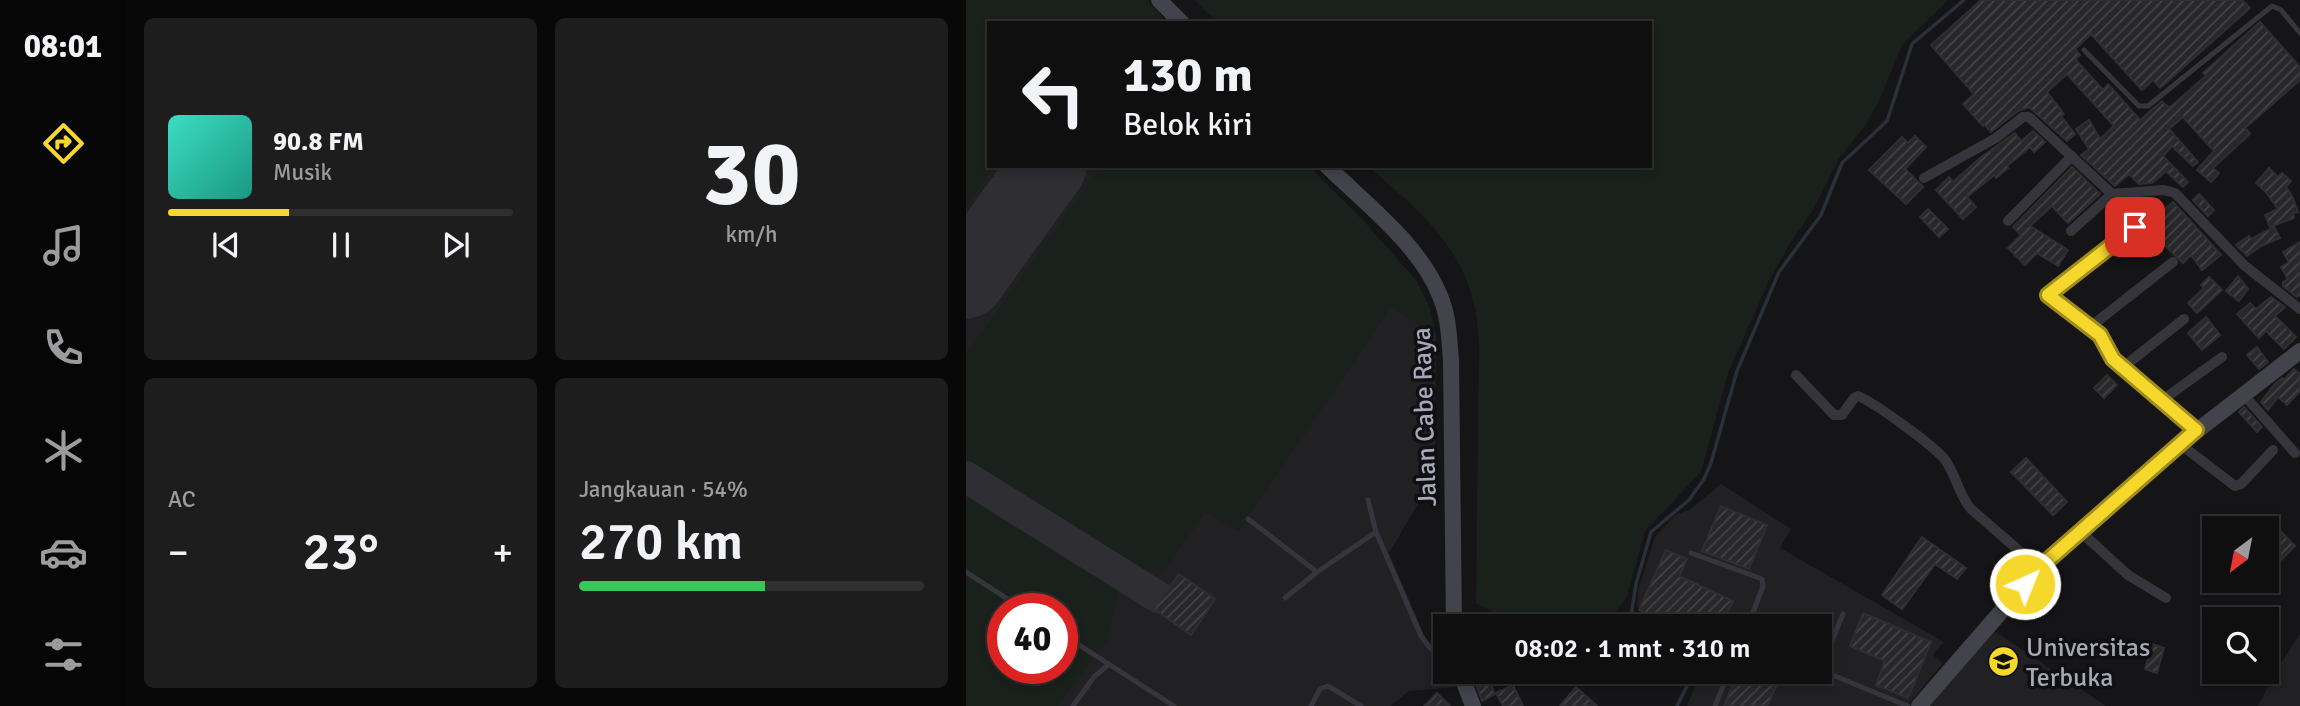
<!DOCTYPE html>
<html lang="id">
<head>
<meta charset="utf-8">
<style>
	body { margin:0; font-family:Signika,sans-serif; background:#1e1d1e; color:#f1f3f6; height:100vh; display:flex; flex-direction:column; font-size:26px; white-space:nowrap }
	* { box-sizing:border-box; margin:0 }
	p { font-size:23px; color:#9c9c9f }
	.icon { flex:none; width:38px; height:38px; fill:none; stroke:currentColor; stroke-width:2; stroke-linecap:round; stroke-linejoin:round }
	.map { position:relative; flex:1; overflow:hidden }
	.side { display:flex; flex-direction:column; gap:18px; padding:18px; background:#090809; width:840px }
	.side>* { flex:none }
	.banner { position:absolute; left:21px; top:21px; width:665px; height:147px; border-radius:0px; box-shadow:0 4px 10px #0003,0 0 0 2px #302f30; background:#100f10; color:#f1f3f6; overflow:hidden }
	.needle { width:46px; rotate:212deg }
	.controls { position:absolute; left:1236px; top:516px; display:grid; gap:14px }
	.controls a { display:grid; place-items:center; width:77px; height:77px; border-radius:0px; background:#100f10; box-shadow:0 4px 10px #0003,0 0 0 2px #302f30; font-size:35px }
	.speed { position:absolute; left:21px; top:593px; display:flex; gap:14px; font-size:35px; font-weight:700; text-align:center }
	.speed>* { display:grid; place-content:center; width:91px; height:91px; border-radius:50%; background:#100f10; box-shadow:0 4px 10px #0003,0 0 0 2px #302f30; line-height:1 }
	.speed .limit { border:10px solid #d22; background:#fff; color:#111 }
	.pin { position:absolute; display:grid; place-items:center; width:60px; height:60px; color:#fff; margin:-30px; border-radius:14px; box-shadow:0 4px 10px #0006 }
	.me { position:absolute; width:77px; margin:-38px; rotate:44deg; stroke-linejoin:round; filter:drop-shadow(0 0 5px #0008) }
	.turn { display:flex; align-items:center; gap:24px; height:147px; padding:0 21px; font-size:32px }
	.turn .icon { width:91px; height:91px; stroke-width:2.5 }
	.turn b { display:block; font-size:49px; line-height:60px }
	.big { font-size:52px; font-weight:600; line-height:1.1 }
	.side .card { flex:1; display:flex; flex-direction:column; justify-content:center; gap:10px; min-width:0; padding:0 24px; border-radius:10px; background:#1e1d1e }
	.side .dial { align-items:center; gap:0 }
	.dial b { font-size:91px; line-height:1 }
	.song { display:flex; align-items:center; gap:21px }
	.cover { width:84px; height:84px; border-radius:10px; background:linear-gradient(135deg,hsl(170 70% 55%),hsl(170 70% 35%)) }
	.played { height:7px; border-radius:4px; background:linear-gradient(90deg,#f6d82c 35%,#302f30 35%) }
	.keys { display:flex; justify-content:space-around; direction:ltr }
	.heat { display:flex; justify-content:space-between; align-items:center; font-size:38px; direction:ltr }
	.charge { height:10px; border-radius:5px; background:linear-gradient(90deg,#34c759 54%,#302f30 0) }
	.side .tiles { flex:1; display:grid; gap:18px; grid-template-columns:repeat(2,1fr) }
	.trip { position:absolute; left:467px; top:614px; width:399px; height:70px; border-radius:0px; background:#100f10; box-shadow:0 4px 10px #0003,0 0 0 2px #302f30; font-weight:600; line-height:70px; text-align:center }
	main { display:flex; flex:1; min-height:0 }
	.tabs { display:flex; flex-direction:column; width:126px; justify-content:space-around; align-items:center; background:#060606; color:#9c9c9f }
	.tabs .icon { width:49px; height:49px }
	.tabs .current { color:#f6d82c }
	.tabs b { font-size:32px; color:#f1f3f6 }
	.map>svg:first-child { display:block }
	.built { fill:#212023; fill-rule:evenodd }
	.green { fill:#1a211d; fill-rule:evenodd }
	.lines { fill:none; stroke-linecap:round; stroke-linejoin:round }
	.stream { stroke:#2a303a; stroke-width:3.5 }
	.taxiway { stroke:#2e2e33; stroke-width:32 }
	.runway { stroke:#2e2e33; stroke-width:77 }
	.building { fill:url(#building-hatch); stroke:#2f2e32; stroke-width:2 }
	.path { stroke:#3b3c42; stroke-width:2; stroke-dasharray:3.5 5; stroke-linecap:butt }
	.lane { stroke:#35353b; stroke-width:5 }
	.street { stroke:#35353b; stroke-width:10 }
	.secondary { stroke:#43444b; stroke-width:16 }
	.route-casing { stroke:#a08c1d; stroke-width:18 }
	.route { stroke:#f6d82c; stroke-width:12 }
	.labels { text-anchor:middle; stroke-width:7; stroke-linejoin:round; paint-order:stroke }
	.street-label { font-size:26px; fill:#a6a8b7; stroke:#100f11 }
	.poi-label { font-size:26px; fill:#a6a8b7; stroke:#100f11; text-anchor:start }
</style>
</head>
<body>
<main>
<nav class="tabs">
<b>08:01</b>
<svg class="icon current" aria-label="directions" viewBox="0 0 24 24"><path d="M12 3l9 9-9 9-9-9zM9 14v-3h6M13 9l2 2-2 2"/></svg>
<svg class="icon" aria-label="music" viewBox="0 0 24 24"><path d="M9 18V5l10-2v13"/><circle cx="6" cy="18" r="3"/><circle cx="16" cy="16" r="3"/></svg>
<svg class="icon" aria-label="phone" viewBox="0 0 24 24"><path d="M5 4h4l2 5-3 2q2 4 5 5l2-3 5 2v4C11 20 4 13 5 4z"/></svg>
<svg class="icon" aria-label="climate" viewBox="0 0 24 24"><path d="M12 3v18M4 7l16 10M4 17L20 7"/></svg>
<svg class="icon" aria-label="car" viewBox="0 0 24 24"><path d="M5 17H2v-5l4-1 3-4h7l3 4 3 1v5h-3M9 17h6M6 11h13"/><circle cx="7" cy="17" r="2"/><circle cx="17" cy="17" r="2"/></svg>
<svg class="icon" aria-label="filters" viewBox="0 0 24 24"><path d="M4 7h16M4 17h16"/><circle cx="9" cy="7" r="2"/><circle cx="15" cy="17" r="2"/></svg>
</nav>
<section class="side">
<div class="tiles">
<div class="card">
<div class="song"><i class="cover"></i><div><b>90.8 FM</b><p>Musik</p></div></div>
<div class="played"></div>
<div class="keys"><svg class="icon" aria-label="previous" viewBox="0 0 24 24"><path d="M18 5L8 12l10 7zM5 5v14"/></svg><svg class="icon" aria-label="pause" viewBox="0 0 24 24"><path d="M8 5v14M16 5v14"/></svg><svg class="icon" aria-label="next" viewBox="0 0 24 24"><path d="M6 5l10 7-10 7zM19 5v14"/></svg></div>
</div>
<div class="card dial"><b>30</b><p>km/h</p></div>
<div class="card"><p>AC</p>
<div class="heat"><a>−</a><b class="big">23°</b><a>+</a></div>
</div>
<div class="card"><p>Jangkauan · 54%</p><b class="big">270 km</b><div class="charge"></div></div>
</div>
</section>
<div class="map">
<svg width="1334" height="706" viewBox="0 0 1334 706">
	<defs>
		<pattern id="building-hatch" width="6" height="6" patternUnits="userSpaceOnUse" patternTransform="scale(1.75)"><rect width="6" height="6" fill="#28272a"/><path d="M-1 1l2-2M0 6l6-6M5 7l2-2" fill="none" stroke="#444447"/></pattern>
	</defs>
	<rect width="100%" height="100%" fill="#151416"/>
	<g class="built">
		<path d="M0 0H180L202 23H23V166H343L402 226 450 280 463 306 470 335 469 475 423 553 460 639 479 657 480 672H488L490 687 443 691 425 706H0ZM37 609H96V668H37Z"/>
		<polygon points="755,484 825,529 814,548 978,642 967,655 977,663 941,706 721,706 735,672 854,672 854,626 697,626 678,616 671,605 672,590 689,537 709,515 725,509"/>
		<polygon points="1028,631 1140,706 961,706"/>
		<polygon points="1334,634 1334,706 1292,706 1312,668"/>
	</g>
	<g class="green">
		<polygon points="0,0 180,0 202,23 23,23 23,166 29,166 0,207"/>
		<path d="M229 0H982L936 45 914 99 900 124 872 160 847 210 823 245 801 285 762 373 735 472 679 531 662 593 657 603 635 626H554L510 603 513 347C511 258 465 221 402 166H684V23H252Z"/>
		<polygon points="135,166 343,166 402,226 450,280 463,306 470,335 425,307 273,531 239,512 199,571 175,572 0,463 0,354"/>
		<path d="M0 488 154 587 141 640 92 706H0ZM37 609H96V668H37Z"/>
	</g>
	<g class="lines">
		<g class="stream">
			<polyline points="680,626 665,616 670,584 685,532 723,500 738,479 745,463 771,371 813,272 855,215 876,163 921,121 946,44 998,0"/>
			<polyline points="711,706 728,672"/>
		</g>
		<polyline class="taxiway" points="0,477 192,597"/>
		<polyline class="runway" points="0,280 82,166"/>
	</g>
	<g class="building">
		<polygon points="1015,0 1276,0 1284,8 1194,88 1187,80 1176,90 1125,34 1109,49 1114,55 1109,59 1137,90 1142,84 1174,120 1196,101 1203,108 1240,76 1237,73 1294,22 1334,67 1334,80 1279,128 1284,134 1247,168 1253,173 1245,182 1231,170 1248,151 1217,117 1203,129 1232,162 1227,166 1206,146 1197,156 1222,182 1217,187 1200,171 1186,183 1173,184 1163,174 1149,186 1115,155 1123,149 1110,129 1123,120 1134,139 1148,126 1101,74 1081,92 1098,114 1095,116 1109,134 1101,141 1063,107 1052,111 1025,132 1018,124 1017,126 997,104 1008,94 965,45"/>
		<polygon points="1067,131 1079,142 1068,152 1064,147 1041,166 1042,168 1030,178 1028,175 1001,197 1010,207 997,219 970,190 983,177 987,182 1014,158 1049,133 1055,141"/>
		<polygon points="949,136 960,147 939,169 957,187 940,204 903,170 936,137 942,143"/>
		<polygon points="1106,167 1134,194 1102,223 1086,206 1064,226 1102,250 1092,266 1071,253 1059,265 1042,248 1055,235 1047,227"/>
		<polygon points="1303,168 1312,177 1316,173 1325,181 1320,187 1326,196 1332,212 1327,213 1328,218 1304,227 1299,215 1312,209 1299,191 1290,183"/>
		<polygon points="1233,194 1248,210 1242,216 1227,200"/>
		<polygon points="1207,202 1255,255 1236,270 1225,255 1217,263 1194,241 1177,217 1190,206 1196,212"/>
		<polygon points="962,209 982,229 973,237 954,217"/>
		<polygon points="1308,227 1314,238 1295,246 1281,256 1270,245 1283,236 1285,239"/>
		<polygon points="1334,242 1334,295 1331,297 1317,286 1317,282 1322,279 1315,267 1323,262 1317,252"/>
		<polygon points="1272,276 1282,289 1273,301 1260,291"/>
		<polygon points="1243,277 1256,290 1231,313 1222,303 1238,288 1235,285"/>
		<polygon points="1305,297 1319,307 1309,316 1330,337 1318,349 1300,331 1293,338 1271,314 1284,303 1290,309"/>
		<polygon points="1240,317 1254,335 1236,350 1222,333"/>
		<polygon points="1291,347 1302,362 1293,369 1281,355"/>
		<polygon points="1328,369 1334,374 1334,391 1321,405 1312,397 1302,410 1295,402 1308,385 1316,378 1318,380"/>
		<polygon points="1141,375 1151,385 1138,398 1128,388"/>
		<polygon points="1278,407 1296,427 1291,432 1273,412"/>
		<polygon points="1060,458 1101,502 1087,515 1045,472"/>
		<polygon points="755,506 801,525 783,569 736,551"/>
		<polygon points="1300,516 1329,546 1313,562 1300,550 1300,528 1289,528"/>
		<polygon points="956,537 1000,568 991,579 969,564 936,609 916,595"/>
		<polygon points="700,550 721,559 713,576 767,601 755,626 693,626 696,620 673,610"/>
		<polygon points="213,574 249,599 225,635 188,609"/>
		<polygon points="897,613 965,642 942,698 910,685 919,661 884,646"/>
		<polygon points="1186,644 1198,648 1191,673 1179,669"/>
		<polygon points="772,672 817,672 801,706 758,706"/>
		<polygon points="523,681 529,694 516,701 511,687"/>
		<polygon points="547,685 557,706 537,706 530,693"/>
		<polygon points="610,687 631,706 594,706"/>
		<polygon points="471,693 484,706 458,706"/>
	</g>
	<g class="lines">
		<polyline class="path" points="796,618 821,626"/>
		<g class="lane">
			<polyline points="1118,50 1173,106 1182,106 1306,6 1315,10 1334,33"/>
			<polyline points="402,500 410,532 455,636 465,649 480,661"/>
			<polyline points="282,519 351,572"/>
			<polyline points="725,553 796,579 797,586 782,626"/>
			<polyline points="0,572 57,609"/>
			<polyline points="319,598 351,572 410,532"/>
			<polyline points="96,634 208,706"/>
			<polyline points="854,670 942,706"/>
			<polyline points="854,670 877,614"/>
			<polyline points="107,706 128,677 143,664"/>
			<polyline points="345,706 354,689 362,686 395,706"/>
			<polyline points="749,706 763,672"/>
		</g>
		<g class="street">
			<polyline points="958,178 1030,138 1057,117 1063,117 1146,194 1198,190 1209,193 1279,266 1334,309"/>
			<polyline points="1042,221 1106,156"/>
			<polyline points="1169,227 1082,295 1134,335 1147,359 1230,430"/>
			<polyline points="1105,231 1146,194"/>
			<polyline points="1124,327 1207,262"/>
			<polyline points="1156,368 1218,319"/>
			<path d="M830 375 868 415H876L888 398 892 396C909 403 970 447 980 461 990 476 993 495 1005 509L1073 568"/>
			<polyline points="1277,394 1329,453"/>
			<polyline points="1195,401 1256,357"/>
			<polyline points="1214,444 1269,486 1275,484 1307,450"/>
			<polyline points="1115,532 1162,575 1200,598"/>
		</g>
		<g class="secondary">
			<polyline points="193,0 216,23"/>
			<path d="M361 166C400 204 454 245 474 296 483 317 483 338 485 360L488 626"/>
			<polyline points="494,672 507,706"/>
			<polyline points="953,706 1073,568 1214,444 1334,351"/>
		</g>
	</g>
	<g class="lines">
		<defs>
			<polyline id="route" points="1059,584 1073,568 1230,430 1147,359 1134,335 1082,295 1169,227"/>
		</defs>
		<use href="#route" class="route-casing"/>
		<use href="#route" class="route"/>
	</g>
	<defs>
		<symbol id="university-disc" viewBox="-11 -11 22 22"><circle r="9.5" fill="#f6d82c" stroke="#100f11"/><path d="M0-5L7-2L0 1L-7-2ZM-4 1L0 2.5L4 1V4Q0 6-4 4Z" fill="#111"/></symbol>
	</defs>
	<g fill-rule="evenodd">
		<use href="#university-disc" x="1020" y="644" width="35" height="35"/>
	</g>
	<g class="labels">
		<g class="street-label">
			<text transform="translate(458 417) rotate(-92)" y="9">Jalan Cabe Raya</text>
		</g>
		<g class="poi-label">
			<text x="1060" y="656">Universitas<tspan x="1060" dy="30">Terbuka</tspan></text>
		</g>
	</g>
</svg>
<div class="controls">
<a><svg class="needle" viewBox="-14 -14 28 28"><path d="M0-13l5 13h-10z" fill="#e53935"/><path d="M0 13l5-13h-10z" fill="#9c9c9f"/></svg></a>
<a><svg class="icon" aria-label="search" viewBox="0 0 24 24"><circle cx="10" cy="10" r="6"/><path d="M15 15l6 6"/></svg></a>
</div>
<div class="speed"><div class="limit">40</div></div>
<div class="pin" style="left:1169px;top:227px;background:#d93025"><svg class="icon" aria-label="arrive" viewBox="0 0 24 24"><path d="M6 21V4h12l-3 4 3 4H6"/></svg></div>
<svg class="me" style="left:1059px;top:584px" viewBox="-20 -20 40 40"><circle r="17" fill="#f6d82c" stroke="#fff" stroke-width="3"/><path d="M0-11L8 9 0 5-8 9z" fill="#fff"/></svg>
<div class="trip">08:02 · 1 mnt · 310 m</div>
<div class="banner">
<div class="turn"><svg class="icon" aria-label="left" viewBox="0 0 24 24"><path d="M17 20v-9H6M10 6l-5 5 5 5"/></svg><div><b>130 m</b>Belok kiri</div></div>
</div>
</div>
</main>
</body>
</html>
